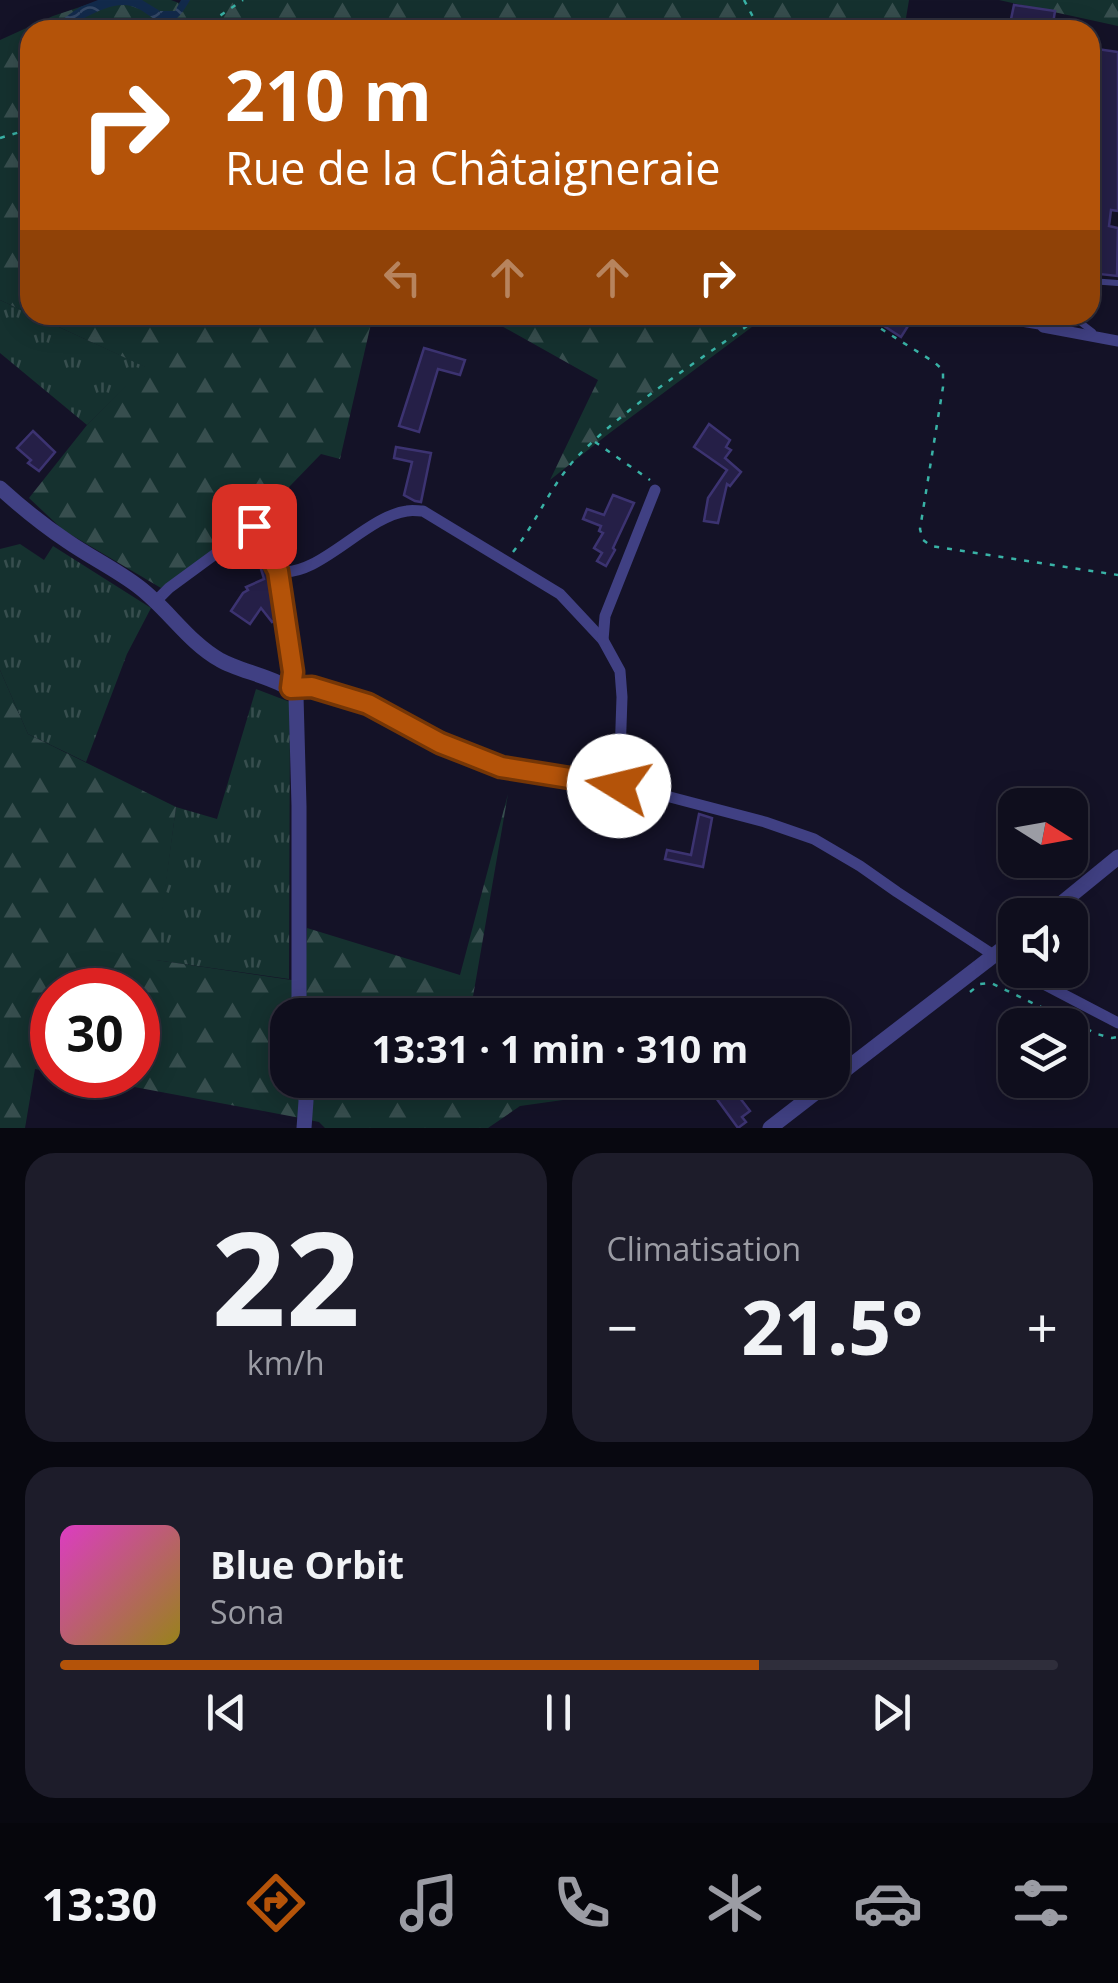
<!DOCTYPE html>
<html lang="fr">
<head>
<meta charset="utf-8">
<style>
	body { margin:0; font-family:"Open Sans",sans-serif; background:#1d1c2a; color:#f1f3f6; height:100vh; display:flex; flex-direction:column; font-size:38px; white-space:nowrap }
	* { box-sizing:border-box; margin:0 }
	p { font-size:32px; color:#9b9ca4 }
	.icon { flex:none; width:55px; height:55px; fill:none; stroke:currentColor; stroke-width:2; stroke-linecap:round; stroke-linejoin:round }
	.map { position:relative; height:1128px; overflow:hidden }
	.sheet { display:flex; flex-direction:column; gap:25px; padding:25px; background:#080810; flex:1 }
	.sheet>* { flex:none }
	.banner { position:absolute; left:20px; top:20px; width:1080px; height:305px; border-radius:30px; box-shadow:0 5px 25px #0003,0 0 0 2px #2f2e3b; background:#b45309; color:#fff; overflow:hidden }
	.needle { width:65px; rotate:101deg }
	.controls { position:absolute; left:998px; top:788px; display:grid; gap:20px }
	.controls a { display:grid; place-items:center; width:90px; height:90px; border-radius:20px; background:#0f0e1d; box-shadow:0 5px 25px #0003,0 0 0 2px #2f2e3b; font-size:50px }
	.speed { position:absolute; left:30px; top:968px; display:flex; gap:20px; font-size:50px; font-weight:700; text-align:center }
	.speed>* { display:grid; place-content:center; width:130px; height:130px; border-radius:50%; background:#0f0e1d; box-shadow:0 5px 25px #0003,0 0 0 2px #2f2e3b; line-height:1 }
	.speed .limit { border:15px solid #d22; background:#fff; color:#111 }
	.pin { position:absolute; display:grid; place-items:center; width:85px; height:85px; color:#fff; margin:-42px; border-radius:20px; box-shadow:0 5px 15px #0006 }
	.me { position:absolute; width:110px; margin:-55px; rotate:279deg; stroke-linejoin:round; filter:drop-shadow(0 0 8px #0008) }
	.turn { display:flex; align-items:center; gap:35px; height:210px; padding:0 40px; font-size:45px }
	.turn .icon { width:130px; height:130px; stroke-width:2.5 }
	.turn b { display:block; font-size:70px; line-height:85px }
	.lanes { display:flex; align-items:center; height:95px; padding:0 40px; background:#0003; justify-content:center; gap:50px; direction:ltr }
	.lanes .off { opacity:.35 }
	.big { font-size:75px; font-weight:700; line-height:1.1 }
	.sheet .widget { flex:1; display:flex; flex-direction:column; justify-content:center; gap:15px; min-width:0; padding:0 35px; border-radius:30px; background:#1d1c2a }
	.sheet .dial { align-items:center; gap:0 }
	.dial b { font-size:130px; line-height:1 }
	.song { display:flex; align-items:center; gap:30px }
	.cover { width:120px; height:120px; border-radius:15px; background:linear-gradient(135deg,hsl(310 70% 55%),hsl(50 70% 35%)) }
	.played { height:10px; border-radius:5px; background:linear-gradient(90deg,#b45309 70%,#2f2e3b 70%) }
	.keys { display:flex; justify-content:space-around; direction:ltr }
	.heat { display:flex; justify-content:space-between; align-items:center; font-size:55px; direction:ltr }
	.sheet .tiles { flex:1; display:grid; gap:25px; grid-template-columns:1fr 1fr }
	.widget:last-child { grid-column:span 2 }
	.trip { position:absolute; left:270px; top:998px; width:580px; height:100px; border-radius:30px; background:#0f0e1d; box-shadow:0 5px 25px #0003,0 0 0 2px #2f2e3b; font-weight:700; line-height:100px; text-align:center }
	.menu { display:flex; height:160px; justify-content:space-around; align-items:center; background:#06060c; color:#9b9ca4 }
	.menu .icon { width:70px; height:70px }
	.menu .current { color:#b45309 }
	.menu b { font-size:45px; color:#f1f3f6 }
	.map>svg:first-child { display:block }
	.grass { fill:url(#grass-tufts) }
	.forest { fill:url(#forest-firs) }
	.water { fill:url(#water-waves) }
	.building { fill:#251f47; stroke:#3c3371; stroke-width:2.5 }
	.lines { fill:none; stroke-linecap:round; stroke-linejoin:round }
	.path { stroke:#39b2a6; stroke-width:2.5; stroke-dasharray:5 8; stroke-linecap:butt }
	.service { stroke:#404083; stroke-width:6 }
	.minor { stroke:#404083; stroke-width:11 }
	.tertiary { stroke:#404083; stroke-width:15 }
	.route-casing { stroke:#753606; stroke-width:25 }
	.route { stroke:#b45309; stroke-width:18 }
</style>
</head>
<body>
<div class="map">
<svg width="1118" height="1128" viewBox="0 0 1118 1128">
	<defs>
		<pattern id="grass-tufts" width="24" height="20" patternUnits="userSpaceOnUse" patternTransform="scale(2.5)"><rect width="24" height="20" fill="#15312f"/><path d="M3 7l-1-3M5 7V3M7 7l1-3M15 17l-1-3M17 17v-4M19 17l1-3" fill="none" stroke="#374e4e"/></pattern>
		<pattern id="forest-firs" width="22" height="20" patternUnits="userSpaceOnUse" patternTransform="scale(2.5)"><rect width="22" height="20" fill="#15312f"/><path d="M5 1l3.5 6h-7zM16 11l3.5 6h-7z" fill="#374e4e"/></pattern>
		<pattern id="water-waves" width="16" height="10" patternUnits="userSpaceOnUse" patternTransform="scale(2.5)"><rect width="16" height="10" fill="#122a4b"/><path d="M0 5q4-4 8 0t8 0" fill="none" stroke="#344866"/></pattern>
	</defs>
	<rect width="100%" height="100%" fill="#141227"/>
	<g class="grass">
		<polygon points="0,300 146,367 87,425 0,353"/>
		<polygon points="20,544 44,560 53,546 151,608 127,654 86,762 28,734 0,670 0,549"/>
		<polygon points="256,689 290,702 289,979 155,960 176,807 217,819"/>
	</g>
	<g class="forest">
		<polygon points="101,0 171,0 179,3 183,0 909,0 904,30 30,30 30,314 0,300 0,40 53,16"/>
		<polygon points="999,0 1118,0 1118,26"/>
		<polygon points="33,315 375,315 370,328 340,459 321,454 259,518 161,588 63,530 29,498 87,425 145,367"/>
		<polygon points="482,315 768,315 607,435 550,480 598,380"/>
		<polygon points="0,670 28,734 176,807 156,960 305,982 307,928 460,975 508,794 471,1008 607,1015 288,1015 288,1080 615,1080 606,1094 520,1106 488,1128 325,1128 319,1122 295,1117 70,1075 138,1075 138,990 52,990 52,1072 35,1069 25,1128 0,1128"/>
	</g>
	<path class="water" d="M98 0H142L160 11H175L181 0H190C163 49 154 6 124 5 96 5 74 30 47 30L80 7Z"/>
	<g class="building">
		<polygon points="1014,5 1055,11 1052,30 1010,24"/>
		<polygon points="1090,48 1118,52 1118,211 1111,210 1109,226 1118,228 1117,276 1090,273 1090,239 1095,237 1098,233 1096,228 1092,225 1095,208 1090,207"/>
		<polygon points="867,315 915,315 901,337"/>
		<polygon points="424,348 465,360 460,375 438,369 419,432 399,426"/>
		<polygon points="709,424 730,440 726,447 731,450 725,458 741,472 730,486 727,484 718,523 704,521 708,498 727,470 694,447"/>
		<polygon points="33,431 55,452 39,471 28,463 31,460 17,448"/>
		<polygon points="396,447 431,453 421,502 415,501 404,495 412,462 394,458"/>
		<polygon points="613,495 634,503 613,548 615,550 606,566 597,561 602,553 594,548 603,533 599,531 601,526 583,519 587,509 604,515"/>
		<polygon points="252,539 270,574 276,619 272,622 261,608 250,624 231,611 243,593 248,590 246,587 264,579 257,556 251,559 246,548 226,562 224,559"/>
		<polygon points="699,814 712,818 703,867 665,859 667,850 691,855"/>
		<polygon points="726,1080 750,1111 742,1117 746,1122 738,1128 711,1091"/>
	</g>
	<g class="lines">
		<g class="path">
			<polyline points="744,0 760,30"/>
			<polyline points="199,30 243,0"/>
			<polyline points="0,138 30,129"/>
			<polyline points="859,315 934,362 943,370 943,387 920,529 923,540 931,546 1118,575"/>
			<polyline points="595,442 650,480"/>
			<path d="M513 552C537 522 551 484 578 456 632 401 700 361 762 315"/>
			<polyline points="970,992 980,984 991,983 1097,1034 1112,1038 1118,1037"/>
		</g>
		<g class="service">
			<polyline points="1090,232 1091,232"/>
			<polyline points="1090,281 1118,283"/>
			<polyline points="982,315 987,318 1042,327"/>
			<polyline points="1078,315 1080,322 1093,332"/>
		</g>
		<g class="minor">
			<polyline points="1043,327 1118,341"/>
			<path d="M279 571C317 579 366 516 407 511 412 510 418 511 423 511L560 594 603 640 620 671 622 697 619 786"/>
			<polyline points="156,601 169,588 255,525 279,571 293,672 291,688 312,687 368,704 440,743 501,767 619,786 670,797 765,822 814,839 860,866 897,892 1015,969"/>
			<polyline points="603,640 605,616 655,490"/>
			<polyline points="1017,970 1118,1023"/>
		</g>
		<g class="tertiary">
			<path d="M0 488C21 507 43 525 67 541 90 557 117 570 139 587 168 609 188 642 220 660 240 672 286 679 296 696L299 806V1015"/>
			<polyline points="1047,915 1118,857"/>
			<polyline points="832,1080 1015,939"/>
			<polyline points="304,1128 306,1101 304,1080"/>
			<polyline points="770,1128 832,1080"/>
		</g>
	</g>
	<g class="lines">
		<defs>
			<polyline id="route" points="254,526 278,571 293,672 291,688 312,687 368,704 440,743 501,767 619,786"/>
		</defs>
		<use href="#route" class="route-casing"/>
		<use href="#route" class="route"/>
	</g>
</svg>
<div class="controls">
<a><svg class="needle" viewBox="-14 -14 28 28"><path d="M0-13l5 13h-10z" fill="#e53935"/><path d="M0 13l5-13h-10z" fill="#9b9ca4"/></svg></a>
<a><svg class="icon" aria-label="sound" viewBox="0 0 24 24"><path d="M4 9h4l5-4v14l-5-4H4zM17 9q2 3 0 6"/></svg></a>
<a><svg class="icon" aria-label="layers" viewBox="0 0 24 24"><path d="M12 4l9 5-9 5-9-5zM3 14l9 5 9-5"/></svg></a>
</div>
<div class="speed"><div class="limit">30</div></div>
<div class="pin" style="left:254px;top:526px;background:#d93025"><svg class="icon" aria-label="arrive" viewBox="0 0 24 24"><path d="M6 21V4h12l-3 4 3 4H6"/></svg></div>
<svg class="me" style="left:619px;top:786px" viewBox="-20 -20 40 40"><circle r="19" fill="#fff"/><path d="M0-13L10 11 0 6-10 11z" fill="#b45309"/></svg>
<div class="trip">13:31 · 1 min · 310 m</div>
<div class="banner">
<div class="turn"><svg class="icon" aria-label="right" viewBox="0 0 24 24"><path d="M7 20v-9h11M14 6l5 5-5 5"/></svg><div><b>210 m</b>Rue de la Châtaigneraie</div></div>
<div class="lanes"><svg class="icon off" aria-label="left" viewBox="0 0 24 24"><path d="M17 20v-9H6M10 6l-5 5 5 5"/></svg><svg class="icon off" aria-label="ahead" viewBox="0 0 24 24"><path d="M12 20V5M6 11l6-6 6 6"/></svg><svg class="icon off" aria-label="ahead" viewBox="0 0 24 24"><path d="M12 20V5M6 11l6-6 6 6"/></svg><svg class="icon" aria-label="right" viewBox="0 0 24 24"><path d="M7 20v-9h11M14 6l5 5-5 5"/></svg></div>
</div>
</div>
<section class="sheet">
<div class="tiles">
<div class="widget dial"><b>22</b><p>km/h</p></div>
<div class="widget"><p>Climatisation</p>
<div class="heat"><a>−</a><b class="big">21.5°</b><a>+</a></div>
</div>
<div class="widget">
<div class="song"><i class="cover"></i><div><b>Blue Orbit</b><p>Sona</p></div></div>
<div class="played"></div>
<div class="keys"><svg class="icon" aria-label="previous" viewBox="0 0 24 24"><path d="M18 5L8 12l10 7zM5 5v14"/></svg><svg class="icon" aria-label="pause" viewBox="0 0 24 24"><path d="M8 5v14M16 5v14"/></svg><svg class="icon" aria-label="next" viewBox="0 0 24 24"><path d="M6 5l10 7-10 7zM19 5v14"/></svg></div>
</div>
</div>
</section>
<nav class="menu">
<b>13:30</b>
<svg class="icon current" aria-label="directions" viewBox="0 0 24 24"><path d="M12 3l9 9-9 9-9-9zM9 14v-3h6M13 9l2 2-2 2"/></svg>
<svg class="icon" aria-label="music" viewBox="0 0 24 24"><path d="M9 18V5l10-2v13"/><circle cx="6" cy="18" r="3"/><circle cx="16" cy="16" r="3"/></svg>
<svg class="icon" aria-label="phone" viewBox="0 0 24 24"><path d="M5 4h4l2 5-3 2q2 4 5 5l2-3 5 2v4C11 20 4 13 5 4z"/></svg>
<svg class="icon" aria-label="climate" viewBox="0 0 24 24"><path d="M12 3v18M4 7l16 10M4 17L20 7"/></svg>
<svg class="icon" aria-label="car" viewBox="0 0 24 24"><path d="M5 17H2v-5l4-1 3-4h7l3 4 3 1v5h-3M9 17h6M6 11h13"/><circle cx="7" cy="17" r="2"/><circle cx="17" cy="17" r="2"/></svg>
<svg class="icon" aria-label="filters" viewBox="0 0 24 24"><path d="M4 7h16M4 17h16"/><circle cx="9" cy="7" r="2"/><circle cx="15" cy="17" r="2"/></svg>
</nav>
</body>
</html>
